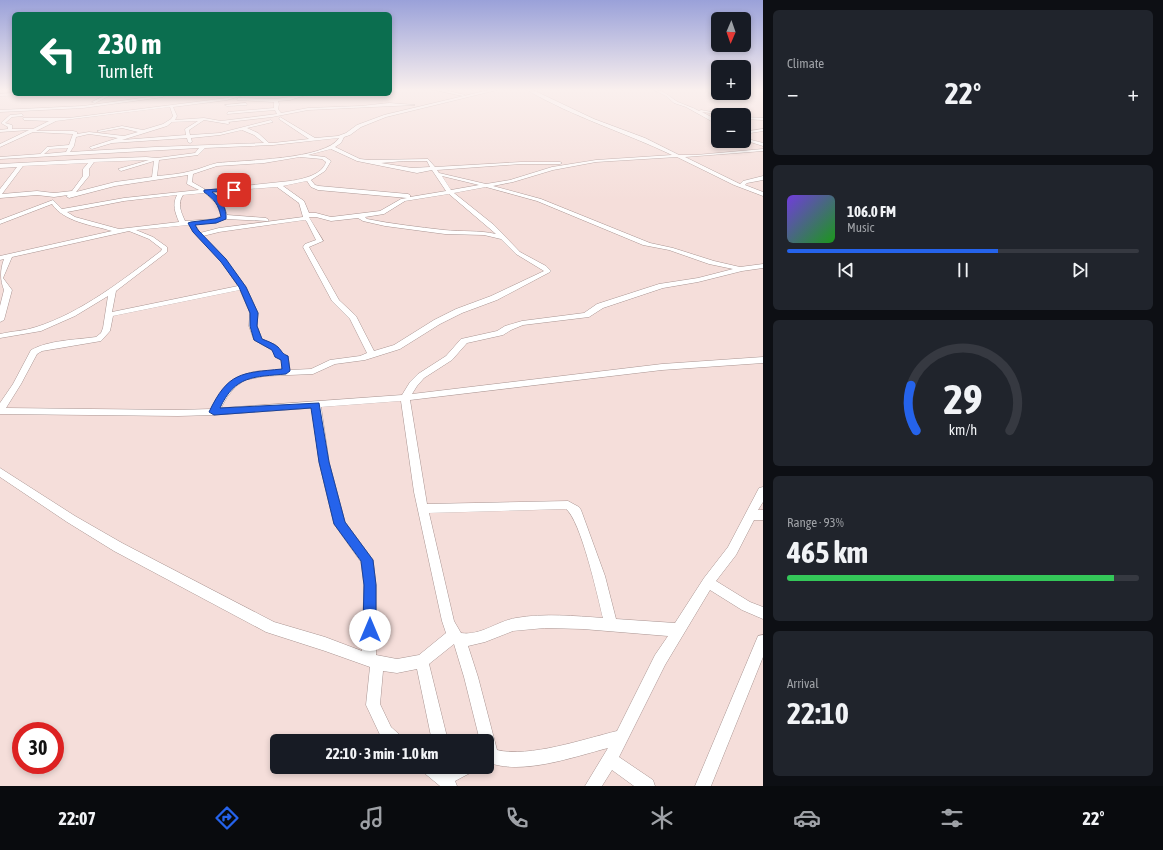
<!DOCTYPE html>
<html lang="en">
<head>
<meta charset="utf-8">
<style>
	body { margin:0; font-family:"Asap Condensed",sans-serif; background:#20242c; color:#f1f3f6; height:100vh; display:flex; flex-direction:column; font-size:15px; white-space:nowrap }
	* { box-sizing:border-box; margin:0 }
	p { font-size:13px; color:#9ea1a6 }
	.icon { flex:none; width:22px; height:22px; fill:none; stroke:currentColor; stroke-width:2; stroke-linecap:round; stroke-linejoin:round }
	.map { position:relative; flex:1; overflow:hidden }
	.sheet { display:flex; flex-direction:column; gap:10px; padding:10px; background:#0d0f14; width:400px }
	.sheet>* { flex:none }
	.guide { position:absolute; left:12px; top:12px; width:380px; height:84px; border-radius:6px; box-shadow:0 2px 6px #0003; background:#0b6e4f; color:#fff; overflow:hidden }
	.needle { width:26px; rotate:182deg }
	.controls { position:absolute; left:711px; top:12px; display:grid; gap:8px }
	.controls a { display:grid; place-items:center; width:40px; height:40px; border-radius:6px; background:#171b24; box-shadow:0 2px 6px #0003; font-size:20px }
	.speed { position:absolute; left:12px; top:722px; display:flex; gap:8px; font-size:20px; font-weight:700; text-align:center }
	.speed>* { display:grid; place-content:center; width:52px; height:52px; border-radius:50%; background:#171b24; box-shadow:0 2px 6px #0003; line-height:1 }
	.speed .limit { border:6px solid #d22; background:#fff; color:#111 }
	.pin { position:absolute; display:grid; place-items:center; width:34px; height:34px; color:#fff; margin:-17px; border-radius:8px; box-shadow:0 2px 6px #0006 }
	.me { position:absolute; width:44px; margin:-22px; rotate:0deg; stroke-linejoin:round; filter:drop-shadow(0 0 3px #0008) }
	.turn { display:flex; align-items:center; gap:14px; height:84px; padding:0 20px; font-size:18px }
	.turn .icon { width:52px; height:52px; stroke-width:2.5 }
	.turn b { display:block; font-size:28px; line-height:34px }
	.big { font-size:30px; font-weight:700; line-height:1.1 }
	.sheet .widget { flex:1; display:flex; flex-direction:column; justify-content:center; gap:6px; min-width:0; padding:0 14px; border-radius:6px; background:#20242c }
	.sheet .dial { align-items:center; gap:0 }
	.dial svg { height:104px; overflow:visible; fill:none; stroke:#363941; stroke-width:7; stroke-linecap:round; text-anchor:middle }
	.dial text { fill:#f1f3f6; stroke:none }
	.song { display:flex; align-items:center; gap:12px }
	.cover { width:48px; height:48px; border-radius:6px; background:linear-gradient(135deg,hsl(260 70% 55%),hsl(120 70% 35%)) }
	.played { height:4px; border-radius:2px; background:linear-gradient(90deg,#2563eb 60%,#363941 60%) }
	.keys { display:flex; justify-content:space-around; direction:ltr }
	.heat { display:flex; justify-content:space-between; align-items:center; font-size:22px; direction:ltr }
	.charge { height:6px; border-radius:3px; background:linear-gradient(90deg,#34c759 93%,#363941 0) }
	.trip { position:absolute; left:270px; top:734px; width:224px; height:40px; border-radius:6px; background:#171b24; box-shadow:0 2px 6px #0003; font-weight:700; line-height:40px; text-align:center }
	.menu { display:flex; height:64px; justify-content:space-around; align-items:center; background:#090b0e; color:#9ea1a6 }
	.menu .icon { width:28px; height:28px }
	.menu .active { color:#2563eb }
	.menu b { font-size:18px; color:#f1f3f6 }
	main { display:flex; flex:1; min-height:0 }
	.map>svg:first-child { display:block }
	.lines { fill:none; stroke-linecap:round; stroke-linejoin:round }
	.minor-casing { stroke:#aa9592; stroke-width:1 }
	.minor { fill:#fff; fill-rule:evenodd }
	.route { fill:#2563eb; stroke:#184099 }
</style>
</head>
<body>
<main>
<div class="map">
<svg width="763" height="786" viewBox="0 0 763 786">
	<rect width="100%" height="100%" fill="#f5deda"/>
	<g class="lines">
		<defs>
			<g id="minor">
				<polygon points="435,90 445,90 465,95 463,96"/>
				<path d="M489 90H497L386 117 361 127 350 135 344 137 341 143 335 147 360 159 369 160 428 159 435 167 521 162H560L562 163 560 164H521L437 170 439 173 486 184 510 180 552 167 596 160 672 155C624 132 573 117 527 90H533L594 119 645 138 679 155H696L763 149V151L685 157 740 184 743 181 763 176V180L747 183 745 185 763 192V196L734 185 677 157 596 162 553 170 513 182 493 186 541 199 650 243 673 248 714 261 740 267 763 264V268L742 271 698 282 663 288 603 308 589 317 523 325 511 330 503 335 467 343 452 360 424 378 417 386 412 394 662 364 763 357V363L662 370 410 400 427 504 568 501 579 507 581 510 605 576 616 619 675 623 704 578 728 547 759 488 763 487V502L758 510H763V520H754L736 555 716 581 750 602 763 607V619L742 610 710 590 665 665 619 757 653 780 655 786H634L612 770 602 786H585L608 748C573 757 521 776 487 762V741H480L464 677 454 644 429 664 448 741H432L417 669 397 673 383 671 380 704 391 727 401 736 404 741H385L381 737 366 705 370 667 325 651 266 632 114 551 67 522 0 477V468L75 516 122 543 274 622 325 637 362 651 364 585 361 562 334 524 319 462 312 408 214 415 178 416 0 414V403L13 384 31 350C49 340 75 340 96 337L101 333 103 328 108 296 75 316 41 331 0 338V334C12 331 25 331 36 327 81 313 124 279 161 251L162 249 149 239 129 231 12 257 3 278 12 290 4 320 0 322V306L4 290C0 280 0 270 4 259L0 260V256L112 231C92 225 64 222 52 204L0 224V220L53 200 62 209 124 198 199 190 187 184 188 175 115 186 69 198 66 196 68 195 54 197 37 195 0 198V189L17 167 0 168V164L93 159 146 157 157 158 195 153 199 148 0 159V157L40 154 47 147 69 145 73 134 33 132 0 147V144L29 130 0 132V130L8 129V127L1 123 10 115 22 114 23 116 12 117 5 123 12 125V129H33L49 121 24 120 23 118H69L227 98 241 94H247L227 100 173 107 177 116 175 120 204 118 221 121 277 114 275 110 227 114 228 112 274 108V102L237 100 238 98 276 99 309 94 290 100 278 101 279 104 278 109 281 113 308 108 361 106 389 103 415 105 308 110 272 117 228 122 230 123 228 124 204 120 189 130 190 135 220 133 271 120 273 122 247 128 258 133 269 143H273L309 139 279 119 280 117 315 138 338 136 346 133 357 125 384 115ZM170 107 173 116 171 119 163 124 143 130 122 126 97 131 99 132 122 128 138 132 124 136 89 132 77 134V132L73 131H36L56 121ZM198 121 185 129 186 135 122 140 167 126 172 122ZM242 130 254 135 264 143 155 147 70 152 74 146 76 137 89 134 118 138 90 147V148L92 149 112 143 187 138 188 142 190 143 192 142 191 138 220 135ZM339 138C326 160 242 160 217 163 208 165 200 169 191 171 180 174 168 175 157 176L159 160 198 155 205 148 273 145ZM68 148 66 152 44 154 50 149ZM331 149 357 161 417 173 432 170 446 191 410 197V195L408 194 319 186 315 185 311 180 325 171 331 161 325 157 308 155ZM300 157 322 159 326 162C322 175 303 179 290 181L206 190 192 182 193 174 217 166 264 163ZM149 160 118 169 121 171 154 161 152 177 115 182 76 192 89 176V169L94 162ZM404 161H427L430 167 412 168 381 163ZM88 163 83 169V176L72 191 54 193 37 191 2 194 23 166ZM442 176 479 185 451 190ZM307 181 311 187 318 190 407 198 401 199 380 211 331 217 316 213H309L304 201 283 186ZM277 187 299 203 303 217 219 228 200 233 195 224 216 223 225 219 268 221 269 220 266 218 227 215 223 203 212 192ZM486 187 537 201 643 245 669 250 709 264 733 269 698 278 659 284 597 304 584 313 522 321 505 326 497 331 461 339 446 356 418 374 410 382 402 395 221 408 227 397 235 387 245 380 265 376 313 374 335 364 365 360 400 349 440 324 462 313 497 300 550 272 551 271 546 266 520 252 494 225 454 193ZM205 193 217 204 221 216 215 219 185 221C181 212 177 204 183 195ZM449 194 496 234C479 230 462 232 444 230 418 227 392 224 367 219L365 217 384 214 405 201ZM177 195C172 205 175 212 179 222L119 229 75 217 67 212 124 201ZM309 217H316L331 221 358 218 363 221 385 226 445 234 484 235 501 239 516 254 544 271 491 296 456 309 434 320 394 345 374 351 356 316 339 300 309 247 323 241ZM305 220 307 222 316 240 305 244 303 247 332 301 350 319 367 353 360 356 330 360 311 369 290 370 288 356 282 353 276 345 262 339 257 326 258 313 246 287 225 259 203 236 219 232ZM189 225 193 232 221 261 238 286 112 312 116 291 167 252V247L153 237 136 230ZM240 290 250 313 249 326 254 340 270 349 281 359 282 369C275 372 267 370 259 371 235 374 223 388 211 409L178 410 6 408 21 384 37 354 42 351 101 341 110 331 113 316ZM401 401 414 492 442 621 446 633 419 655 397 659 376 655V585L373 560 345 522 329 462 321 407ZM566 509C581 520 598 598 603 618 575 616 544 613 516 618 497 621 481 636 461 633L454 621 429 513ZM545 628 583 629 668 636 655 655 617 731C584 739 529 758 497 750L478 677 468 646 485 642 513 631Z"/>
				<path d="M654 90C665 90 669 97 678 102 685 105 692 107 699 111L701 110 727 115 702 112 717 120 718 128H716L713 122 686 107 674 103 666 96Z"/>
				<polygon points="14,93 14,94 52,94 0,96 0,94"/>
				<polygon points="108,94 113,94 95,103 92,102"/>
				<polygon points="164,95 163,97 83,108 0,112 0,110 83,106"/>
				<polygon points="246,103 247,105 227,106 225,105"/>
				<polygon points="744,117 763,118 763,120 744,119"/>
				<polygon points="763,129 763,131 744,134 744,132"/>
				<polygon points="744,138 763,143 763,146 744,140"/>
				<polygon points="763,635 763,657 711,786 695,786 758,636"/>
				<polygon points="420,767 442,767 445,769 450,767 475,767 472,772 455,781 457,786 440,786 423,772"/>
			</g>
		</defs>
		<use href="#minor" class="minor-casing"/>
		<use href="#minor" class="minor"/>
	</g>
	<linearGradient id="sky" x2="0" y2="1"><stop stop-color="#9aa1d9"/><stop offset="0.45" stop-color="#faf0ee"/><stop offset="1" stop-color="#faf0ee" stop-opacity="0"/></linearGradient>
	<rect width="763" height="200" fill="url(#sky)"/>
	<path class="route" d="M234 188 236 189V191L212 192C221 198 227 209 226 219L216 223 195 225 198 230 226 259 246 287 258 313 257 326 262 339C267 341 273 343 278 347 282 351 282 354 288 356L290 371 286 374C254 377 235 375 220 408L319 403 329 462 345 522 373 560 376 585V630L374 634 370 636 365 634 363 630 364 585 361 561 334 524 319 462 311 408 214 415 209 412C228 372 241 373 282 369L281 360 275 357 272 350 254 340 250 326V313L239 287 221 262 193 232 188 223 191 222 215 219 221 217C219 205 214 199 204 192V190Z"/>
</svg>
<div class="controls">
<a><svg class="needle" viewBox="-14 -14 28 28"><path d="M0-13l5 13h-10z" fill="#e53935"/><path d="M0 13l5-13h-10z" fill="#9ea1a6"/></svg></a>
<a>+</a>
<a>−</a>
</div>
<div class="speed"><div class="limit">30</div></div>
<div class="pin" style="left:234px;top:190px;background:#d93025"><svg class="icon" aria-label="arrive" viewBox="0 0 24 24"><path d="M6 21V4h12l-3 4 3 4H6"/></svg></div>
<svg class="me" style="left:370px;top:630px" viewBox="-20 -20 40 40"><circle r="19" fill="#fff"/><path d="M0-13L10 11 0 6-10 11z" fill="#2563eb"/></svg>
<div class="trip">22:10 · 3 min · 1.0 km</div>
<div class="guide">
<div class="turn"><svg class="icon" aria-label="left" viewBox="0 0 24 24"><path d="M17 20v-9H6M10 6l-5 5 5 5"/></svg><div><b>230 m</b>Turn left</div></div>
</div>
</div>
<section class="sheet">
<div class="widget"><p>Climate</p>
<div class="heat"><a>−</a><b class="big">22°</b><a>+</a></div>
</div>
<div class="widget">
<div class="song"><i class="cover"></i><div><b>106.0 FM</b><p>Music</p></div></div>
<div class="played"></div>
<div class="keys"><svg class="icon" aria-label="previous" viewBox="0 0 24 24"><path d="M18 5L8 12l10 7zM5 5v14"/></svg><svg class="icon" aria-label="pause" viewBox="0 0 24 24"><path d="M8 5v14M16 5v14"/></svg><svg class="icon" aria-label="next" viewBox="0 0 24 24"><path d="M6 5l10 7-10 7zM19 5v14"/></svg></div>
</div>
<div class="widget dial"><svg viewBox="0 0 100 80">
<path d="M14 69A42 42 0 1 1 86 69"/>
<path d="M14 69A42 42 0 0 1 10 34" stroke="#2563eb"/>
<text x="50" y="56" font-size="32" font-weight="700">29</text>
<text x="50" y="72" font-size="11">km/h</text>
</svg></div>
<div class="widget"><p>Range · 93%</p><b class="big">465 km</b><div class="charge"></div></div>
<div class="widget"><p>Arrival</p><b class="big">22:10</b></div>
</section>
</main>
<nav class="menu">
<b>22:07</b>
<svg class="icon active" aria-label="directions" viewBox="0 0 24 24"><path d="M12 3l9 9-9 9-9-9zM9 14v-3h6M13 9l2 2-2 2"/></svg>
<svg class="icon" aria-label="music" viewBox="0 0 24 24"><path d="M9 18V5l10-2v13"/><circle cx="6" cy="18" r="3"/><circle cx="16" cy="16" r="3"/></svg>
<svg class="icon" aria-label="phone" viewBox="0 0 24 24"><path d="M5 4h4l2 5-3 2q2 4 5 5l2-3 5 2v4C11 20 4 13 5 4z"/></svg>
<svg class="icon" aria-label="climate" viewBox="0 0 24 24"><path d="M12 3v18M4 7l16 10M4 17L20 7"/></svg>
<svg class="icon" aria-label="car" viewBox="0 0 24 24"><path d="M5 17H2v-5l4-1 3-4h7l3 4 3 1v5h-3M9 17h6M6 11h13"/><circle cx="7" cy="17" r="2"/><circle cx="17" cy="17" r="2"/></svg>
<svg class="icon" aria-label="filters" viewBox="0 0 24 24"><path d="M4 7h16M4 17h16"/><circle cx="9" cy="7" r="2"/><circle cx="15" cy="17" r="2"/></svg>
<b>22°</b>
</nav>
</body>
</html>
